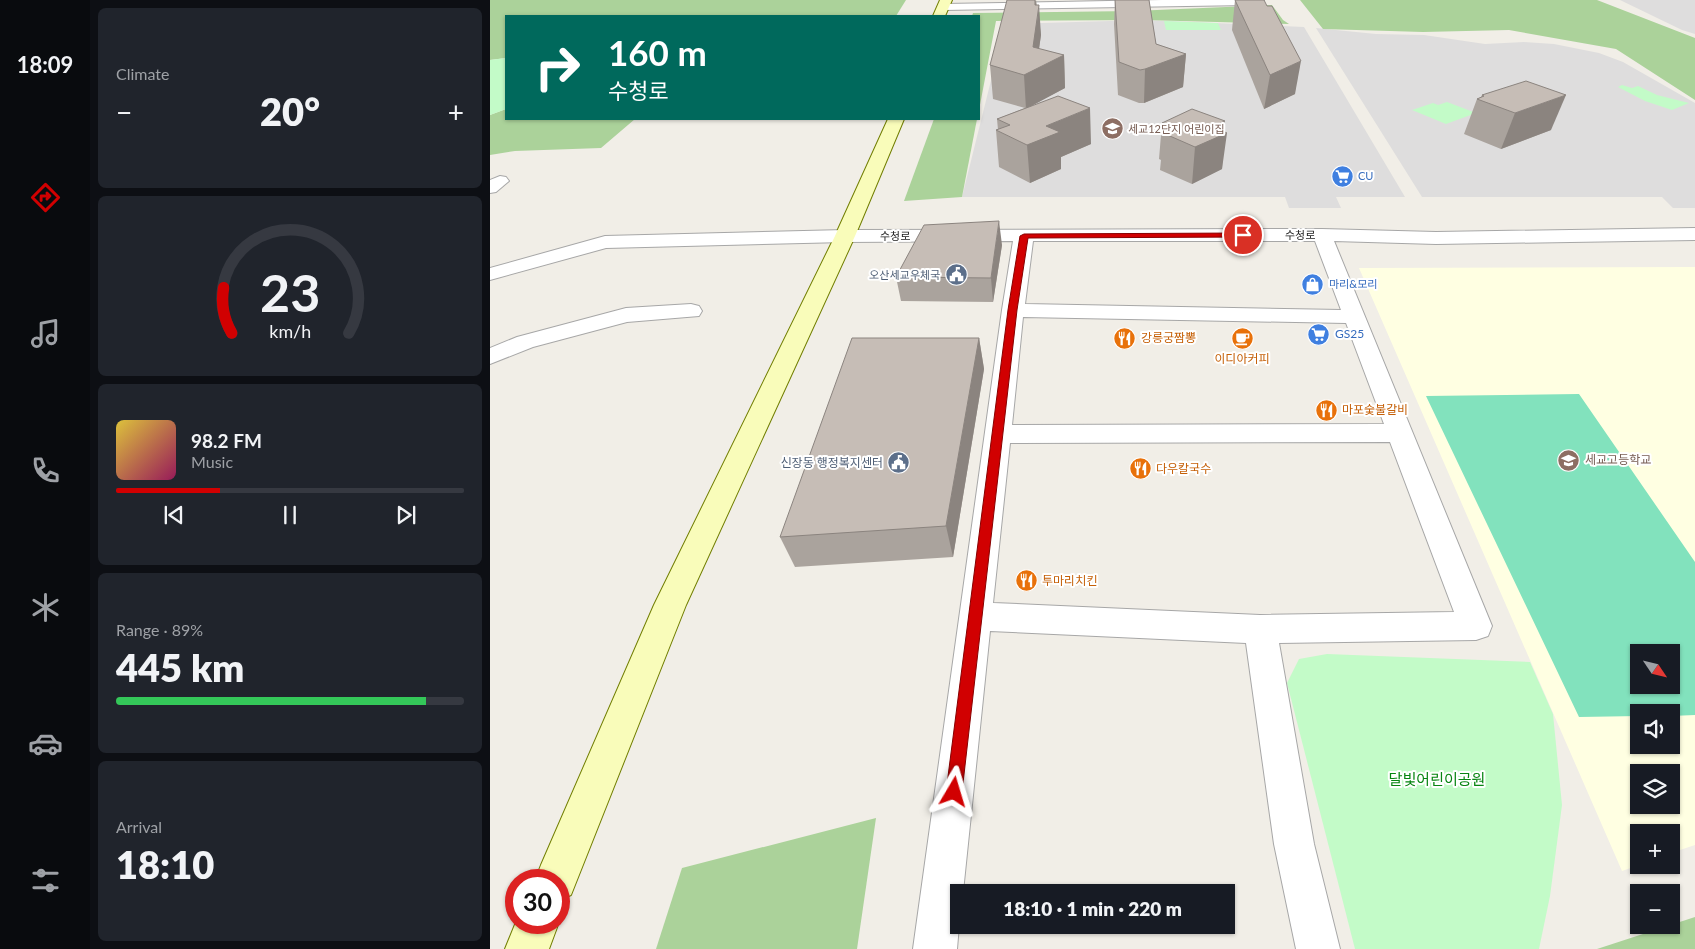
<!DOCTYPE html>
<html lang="en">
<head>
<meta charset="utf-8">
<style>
	body { margin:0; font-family:Lato,"Noto Sans KR",sans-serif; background:#20242c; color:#f1f3f6; height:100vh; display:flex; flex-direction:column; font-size:19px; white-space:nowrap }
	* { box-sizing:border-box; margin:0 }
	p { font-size:16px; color:#9ea1a6 }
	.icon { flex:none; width:28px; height:28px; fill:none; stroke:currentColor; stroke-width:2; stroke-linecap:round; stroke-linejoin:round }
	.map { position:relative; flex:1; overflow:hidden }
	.sheet { display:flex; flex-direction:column; gap:8px; padding:8px; background:#0d0f14; width:400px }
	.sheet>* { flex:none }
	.hud { position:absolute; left:15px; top:15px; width:475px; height:105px; border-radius:0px; box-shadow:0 1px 4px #0004; background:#00695c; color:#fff; overflow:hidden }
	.needle { width:32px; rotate:125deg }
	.buttons { position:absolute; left:1140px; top:644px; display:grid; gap:10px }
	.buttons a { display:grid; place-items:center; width:50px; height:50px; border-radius:0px; background:#171b24; box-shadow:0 1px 4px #0004; font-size:25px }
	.speed { position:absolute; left:15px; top:869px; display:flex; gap:10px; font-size:25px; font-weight:700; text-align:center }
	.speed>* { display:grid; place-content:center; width:65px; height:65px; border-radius:50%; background:#171b24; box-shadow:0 1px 4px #0004; line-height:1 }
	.speed .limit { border:8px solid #d22; background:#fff; color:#111 }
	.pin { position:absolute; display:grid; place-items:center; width:42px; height:42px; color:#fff; margin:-21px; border:2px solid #fff; border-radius:50%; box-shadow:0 1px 5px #0007 }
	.me { position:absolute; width:55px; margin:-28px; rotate:7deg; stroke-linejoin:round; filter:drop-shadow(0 0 4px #0008) }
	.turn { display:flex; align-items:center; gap:18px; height:105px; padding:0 20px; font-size:22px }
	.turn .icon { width:65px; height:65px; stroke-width:2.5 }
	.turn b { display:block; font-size:35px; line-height:42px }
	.big { font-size:38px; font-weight:800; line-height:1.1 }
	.sheet .tile { flex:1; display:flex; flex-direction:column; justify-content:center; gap:8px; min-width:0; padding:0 18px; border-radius:8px; background:#20242c }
	.sheet .dial { align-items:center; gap:0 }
	.dial svg { height:130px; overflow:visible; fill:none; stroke:#363941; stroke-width:7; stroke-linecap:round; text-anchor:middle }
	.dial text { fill:#f1f3f6; stroke:none }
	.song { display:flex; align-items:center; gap:15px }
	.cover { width:60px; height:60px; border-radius:8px; background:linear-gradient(135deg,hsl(50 70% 55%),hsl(330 70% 35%)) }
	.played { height:5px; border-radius:2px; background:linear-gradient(90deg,#d10001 30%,#363941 30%) }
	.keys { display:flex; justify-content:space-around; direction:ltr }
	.heat { display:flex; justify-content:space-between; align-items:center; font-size:28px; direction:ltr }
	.charge { height:8px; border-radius:4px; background:linear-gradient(90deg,#34c759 89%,#363941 0) }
	.trip { position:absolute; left:460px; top:884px; width:285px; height:50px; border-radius:0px; background:#171b24; box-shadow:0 1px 4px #0004; font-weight:800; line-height:50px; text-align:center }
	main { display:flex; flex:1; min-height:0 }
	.dock { display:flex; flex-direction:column; width:90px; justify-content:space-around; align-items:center; background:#090b0e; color:#9ea1a6 }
	.dock .icon { width:35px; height:35px }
	.dock .current { color:#d10001 }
	.dock b { font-size:22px; color:#f1f3f6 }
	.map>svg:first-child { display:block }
	.residential { fill:#dedddd }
	.education { fill:#ffffe2; fill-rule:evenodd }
	.forest { fill:#abd29a }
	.park { fill:#c3fbc8 }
	.pitch { fill:#82e2bd; fill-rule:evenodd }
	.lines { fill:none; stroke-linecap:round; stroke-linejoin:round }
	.street-casing { stroke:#a7a7a7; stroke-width:2 }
	.secondary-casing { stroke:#717e01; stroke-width:2 }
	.street { fill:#fff; fill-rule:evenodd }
	.secondary { fill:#f9fcba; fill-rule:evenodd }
	.wall { fill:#aaa39d }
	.shaded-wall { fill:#8b847f }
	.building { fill:#c6bdb6; stroke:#8b847f }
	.route { fill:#d10001; stroke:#880001 }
	.labels { text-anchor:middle; stroke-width:4; stroke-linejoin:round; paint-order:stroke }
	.far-education-label { font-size:11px; fill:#785e54; stroke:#fff; text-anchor:start }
	.far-shop-label { font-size:11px; fill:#366cbe; stroke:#fff; text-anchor:start }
	.far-street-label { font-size:11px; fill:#202020; stroke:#fff }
	.far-service-label { font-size:11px; fill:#4e5e75; stroke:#fff; text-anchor:end }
	.shop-label { font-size:12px; fill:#366cbe; stroke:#fff; text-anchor:start }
	.food-label { font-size:12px; fill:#c56008; stroke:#fff; text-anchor:start }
	.education-label { font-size:12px; fill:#785e54; stroke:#fff; text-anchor:start }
	.service-label { font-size:12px; fill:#4e5e75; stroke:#fff; text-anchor:end }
	.near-park-label { font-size:15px; fill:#088512; stroke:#fff }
</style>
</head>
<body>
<main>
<nav class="dock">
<b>18:09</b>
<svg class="icon current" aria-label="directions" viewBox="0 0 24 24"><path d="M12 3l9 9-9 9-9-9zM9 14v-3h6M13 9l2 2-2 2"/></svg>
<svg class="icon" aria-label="music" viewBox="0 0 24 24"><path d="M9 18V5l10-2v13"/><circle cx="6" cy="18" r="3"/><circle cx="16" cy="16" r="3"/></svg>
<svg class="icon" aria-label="phone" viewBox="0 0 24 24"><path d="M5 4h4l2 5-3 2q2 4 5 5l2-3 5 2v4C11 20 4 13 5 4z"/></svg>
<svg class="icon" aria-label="climate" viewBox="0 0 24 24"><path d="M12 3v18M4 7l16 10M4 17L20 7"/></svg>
<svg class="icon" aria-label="car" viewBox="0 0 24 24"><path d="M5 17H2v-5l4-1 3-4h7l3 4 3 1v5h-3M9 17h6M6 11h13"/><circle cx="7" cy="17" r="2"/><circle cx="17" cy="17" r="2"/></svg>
<svg class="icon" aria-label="filters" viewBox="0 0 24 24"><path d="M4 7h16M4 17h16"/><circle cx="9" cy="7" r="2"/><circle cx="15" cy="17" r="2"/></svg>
</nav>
<section class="sheet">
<div class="tile"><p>Climate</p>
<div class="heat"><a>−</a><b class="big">20°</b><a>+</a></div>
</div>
<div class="tile dial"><svg viewBox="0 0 100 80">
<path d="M14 69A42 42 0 1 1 86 69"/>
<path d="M14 69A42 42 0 0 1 9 41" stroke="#d10001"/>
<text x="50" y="56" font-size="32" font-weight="700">23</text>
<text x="50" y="72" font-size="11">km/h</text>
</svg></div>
<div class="tile">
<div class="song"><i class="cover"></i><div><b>98.2 FM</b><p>Music</p></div></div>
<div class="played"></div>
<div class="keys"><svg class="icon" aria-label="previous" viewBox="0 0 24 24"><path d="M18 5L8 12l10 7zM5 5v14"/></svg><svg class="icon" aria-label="pause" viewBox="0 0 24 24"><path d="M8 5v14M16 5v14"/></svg><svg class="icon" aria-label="next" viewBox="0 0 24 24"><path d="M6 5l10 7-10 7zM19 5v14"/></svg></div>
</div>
<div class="tile"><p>Range · 89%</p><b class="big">445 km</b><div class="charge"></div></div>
<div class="tile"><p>Arrival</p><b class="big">18:10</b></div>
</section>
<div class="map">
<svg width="1205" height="949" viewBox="0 0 1205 949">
	<rect width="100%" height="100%" fill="#f1eee7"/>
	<g class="residential">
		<polygon points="1130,0 1205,0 1205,34 1192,30"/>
		<polygon points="654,20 814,27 915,197 846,197 851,208 799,208 795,197 472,197 515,24"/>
		<polygon points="826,28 886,34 934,35 995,44 1034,42 1064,44 1109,53 1133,62 1205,103 1205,208 1183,208 1172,197 932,197"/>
	</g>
	<path class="education" d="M1205 267V845L1181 853V832H1149V865L1132 871 869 268ZM1149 652H1181V685H1149ZM1149 712H1181V745H1149ZM1149 772H1181V805H1149Z"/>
	<g class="forest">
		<polygon points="0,0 416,0 406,16 16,16 16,58 0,60"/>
		<polygon points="810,0 1107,0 1205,38 1205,100 1126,49 1019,30 933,32 833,29"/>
		<polygon points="782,5 793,20 799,24 654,20 506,21 489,110 489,16 482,16 483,13 644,11"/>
		<polygon points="16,109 16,119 145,119 111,148 25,151 0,155 0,115"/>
		<polygon points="444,119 487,119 472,197 414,201"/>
		<polygon points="386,818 367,949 166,949 192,868"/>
		<polygon points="1205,917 1205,949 1107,949"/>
	</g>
	<g class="park">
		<polygon points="674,21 728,23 731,30 676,30"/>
		<polygon points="16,58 16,109 0,115 0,60"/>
		<polygon points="1132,85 1142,88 1148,86 1167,95 1199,103 1182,110 1155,101 1128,87"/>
		<polygon points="957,102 986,113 956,124 922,110 943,103 948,105"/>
		<polygon points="837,654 1040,662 1063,714 1072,805 1060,896 1049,949 865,949 797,683 809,659"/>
	</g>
	<path class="pitch" d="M1089 394 1205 562V715L1181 716V712H1149V716L1089 717 936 396ZM1149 652H1181V685H1149Z"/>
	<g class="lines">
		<defs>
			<g id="street">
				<polygon points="672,0 774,0 772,2 759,5 454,10 448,7 454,4"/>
				<polygon points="10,176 16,177 19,181 6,192 0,193 0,180"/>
				<path d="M1205 228V240L946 244 844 241 1002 626 998 636 986 640 789 643 824 844 850 949H806L784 844 756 643 500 631 473 892H469V925L467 949H423L512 310 523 241 355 242 116 248 0 280V268L115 236 355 230 832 229 946 232ZM543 241H825L851 310 535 304ZM533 317 856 323 894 424 522 425ZM900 442 964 612 770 615 503 603 520 443Z"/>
				<polygon points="201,304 209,306 212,311 209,316 137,322 43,347 0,364 0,348 27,337 136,308"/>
			</g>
			<g id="secondary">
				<polygon points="450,0 462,0 455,16 443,16"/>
				<polygon points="398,119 414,119 365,236 196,605 81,895 69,900 69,880 45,880 51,865 164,605 345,236"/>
				<polygon points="69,920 69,922 59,949 15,949 26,922 69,922"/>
			</g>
		</defs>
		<use href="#street" class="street-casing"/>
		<use href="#secondary" class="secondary-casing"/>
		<use href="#street" class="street"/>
		<use href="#secondary" class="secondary"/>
	</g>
	<g class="wall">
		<polygon points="546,0 551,35 549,49 574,55 575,88 542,105 601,144 571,157 571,169 540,183 509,167 506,130 508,130 507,119 535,108 503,99 500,65"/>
		<polygon points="625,0 659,0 666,44 696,54 693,87 654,103 649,103 628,95 624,24"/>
		<polygon points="745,0 805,94 774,109 742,30"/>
		<polygon points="992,95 1061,130 1011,149 974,134 987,99 991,97"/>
		<polygon points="672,123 734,132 732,169 702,184 670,170 671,160 669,159"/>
		<polygon points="512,245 503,302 411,301 406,277"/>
		<polygon points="489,338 494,369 463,557 305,567 290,537"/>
	</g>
	<g class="shaded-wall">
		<polygon points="546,0 547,22 549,5 551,35 546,69 574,55 575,88 536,109 534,75"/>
		<polygon points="696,54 693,87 654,103 655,69"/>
		<polygon points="811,61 805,94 774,109 780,75"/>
		<polygon points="1076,95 1061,130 1011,149 1025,113"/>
		<polygon points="600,108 601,144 571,157 571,169 540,183 537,145 556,126"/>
		<polygon points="735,121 733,134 737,133 732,169 702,184 705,147 722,127"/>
		<polygon points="509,221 512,245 503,302 501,278"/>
		<polygon points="489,338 494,369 463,557 456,526"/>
	</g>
	<g class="building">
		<polygon points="517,0 545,0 545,5 549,5 543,47 574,55 534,75 500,65"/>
		<polygon points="625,0 659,0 666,44 696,54 655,69 650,70 629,62"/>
		<polygon points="745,0 774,0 777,6 782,6 811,61 780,75"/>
		<polygon points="1036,81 1076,95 1025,113 987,99 994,96 992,95"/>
		<polygon points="568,96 600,108 556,126 570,132 537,145 506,130 520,125 507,119"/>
		<polygon points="702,109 735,121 722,127 737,133 705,147 673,133 685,128 672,123"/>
		<polygon points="509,221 501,278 406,277 434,225"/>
		<polygon points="362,338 489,338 456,526 290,537"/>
	</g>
	<polygon class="route" points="753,233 757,235 755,237 538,238 527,310 472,792 469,798 464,800 458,798 456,792 518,310 530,236 534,234"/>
	<defs>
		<symbol id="school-disc" viewBox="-11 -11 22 22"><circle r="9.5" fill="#8d6e63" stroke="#fff"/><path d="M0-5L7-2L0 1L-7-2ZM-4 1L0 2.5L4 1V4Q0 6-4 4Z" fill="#fff"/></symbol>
		<symbol id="supermarket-disc" viewBox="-11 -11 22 22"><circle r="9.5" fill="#3f7fe0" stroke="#fff"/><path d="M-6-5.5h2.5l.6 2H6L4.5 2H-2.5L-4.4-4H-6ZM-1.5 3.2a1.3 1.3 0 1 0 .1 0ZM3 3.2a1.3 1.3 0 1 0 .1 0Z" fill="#fff"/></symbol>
		<symbol id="civic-disc" viewBox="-11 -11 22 22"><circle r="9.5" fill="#5c6f8a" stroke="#fff"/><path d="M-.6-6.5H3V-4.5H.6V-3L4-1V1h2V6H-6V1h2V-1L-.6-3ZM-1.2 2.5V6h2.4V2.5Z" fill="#fff"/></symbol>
		<symbol id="shop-disc" viewBox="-11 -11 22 22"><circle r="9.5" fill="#3f7fe0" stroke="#fff"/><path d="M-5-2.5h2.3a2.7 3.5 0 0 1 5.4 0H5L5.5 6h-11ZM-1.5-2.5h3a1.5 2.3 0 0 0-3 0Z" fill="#fff"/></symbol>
		<symbol id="restaurant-disc" viewBox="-11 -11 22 22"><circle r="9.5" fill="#e8710a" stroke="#fff"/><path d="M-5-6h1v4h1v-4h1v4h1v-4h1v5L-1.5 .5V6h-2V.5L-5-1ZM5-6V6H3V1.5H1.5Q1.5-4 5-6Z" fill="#fff"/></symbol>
		<symbol id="cafe-disc" viewBox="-11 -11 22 22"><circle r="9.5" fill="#e8710a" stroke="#fff"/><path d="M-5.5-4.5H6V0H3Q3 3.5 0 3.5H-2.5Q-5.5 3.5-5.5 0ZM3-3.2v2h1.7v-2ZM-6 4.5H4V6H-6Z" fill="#fff"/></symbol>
	</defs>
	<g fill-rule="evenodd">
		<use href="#school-disc" x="610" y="116" width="25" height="25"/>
		<use href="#supermarket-disc" x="840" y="164" width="25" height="25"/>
		<use href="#civic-disc" x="454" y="262" width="25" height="25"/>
		<use href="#shop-disc" x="810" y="272" width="25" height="25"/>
		<use href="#supermarket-disc" x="816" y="322" width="25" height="25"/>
		<use href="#restaurant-disc" x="622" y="326" width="25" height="25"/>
		<use href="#cafe-disc" x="740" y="326" width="25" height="25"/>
		<use href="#restaurant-disc" x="824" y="398" width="25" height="25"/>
		<use href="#school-disc" x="1066" y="448" width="25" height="25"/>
		<use href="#civic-disc" x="396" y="450" width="25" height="25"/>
		<use href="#restaurant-disc" x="638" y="456" width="25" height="25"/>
		<use href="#restaurant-disc" x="524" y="568" width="25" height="25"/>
	</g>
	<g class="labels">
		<g class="far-education-label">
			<text x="638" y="133">세교12단지 어린이집</text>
		</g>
		<g class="far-shop-label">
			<text x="868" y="180">CU</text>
			<text x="839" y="288">마리&amp;모리</text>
		</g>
		<g class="far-street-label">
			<text x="810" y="239">수청로</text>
			<text x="405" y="240">수청로</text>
		</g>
		<g class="far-service-label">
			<text x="450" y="279">오산세교우체국</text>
		</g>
		<g class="shop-label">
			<text x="845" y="338">GS25</text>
		</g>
		<g class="food-label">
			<text x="651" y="342">강릉궁짬뽕</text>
			<text x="752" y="363" text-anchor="middle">이디아커피</text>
			<text x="852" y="414">마포숯불갈비</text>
			<text x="666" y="473">다우칼국수</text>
			<text x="552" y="585">투마리치킨</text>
		</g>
		<g class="education-label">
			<text x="1095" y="464">세교고등학교</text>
		</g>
		<g class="service-label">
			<text x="393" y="467">신장동 행정복지센터</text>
		</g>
		<g class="near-park-label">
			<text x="947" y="785">달빛어린이공원</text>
		</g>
	</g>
</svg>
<div class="buttons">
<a><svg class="needle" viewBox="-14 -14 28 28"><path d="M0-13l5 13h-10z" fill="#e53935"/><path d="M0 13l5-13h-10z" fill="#9ea1a6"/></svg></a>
<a><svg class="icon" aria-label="sound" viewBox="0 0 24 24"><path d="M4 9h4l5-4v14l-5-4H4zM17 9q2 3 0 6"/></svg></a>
<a><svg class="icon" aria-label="layers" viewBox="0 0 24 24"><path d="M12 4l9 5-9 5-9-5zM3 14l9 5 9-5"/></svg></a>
<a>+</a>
<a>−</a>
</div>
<div class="speed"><div class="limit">30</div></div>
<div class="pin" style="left:753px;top:235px;background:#d93025"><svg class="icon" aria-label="arrive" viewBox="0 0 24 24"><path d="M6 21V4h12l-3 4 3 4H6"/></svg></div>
<svg class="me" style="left:464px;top:792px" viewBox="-20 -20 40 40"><path d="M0-17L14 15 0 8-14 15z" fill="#d10001" stroke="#fff" stroke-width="4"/></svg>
<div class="trip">18:10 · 1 min · 220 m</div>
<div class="hud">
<div class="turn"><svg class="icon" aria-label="right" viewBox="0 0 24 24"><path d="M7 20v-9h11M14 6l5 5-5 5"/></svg><div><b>160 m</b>수청로</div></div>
</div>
</div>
</main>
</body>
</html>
